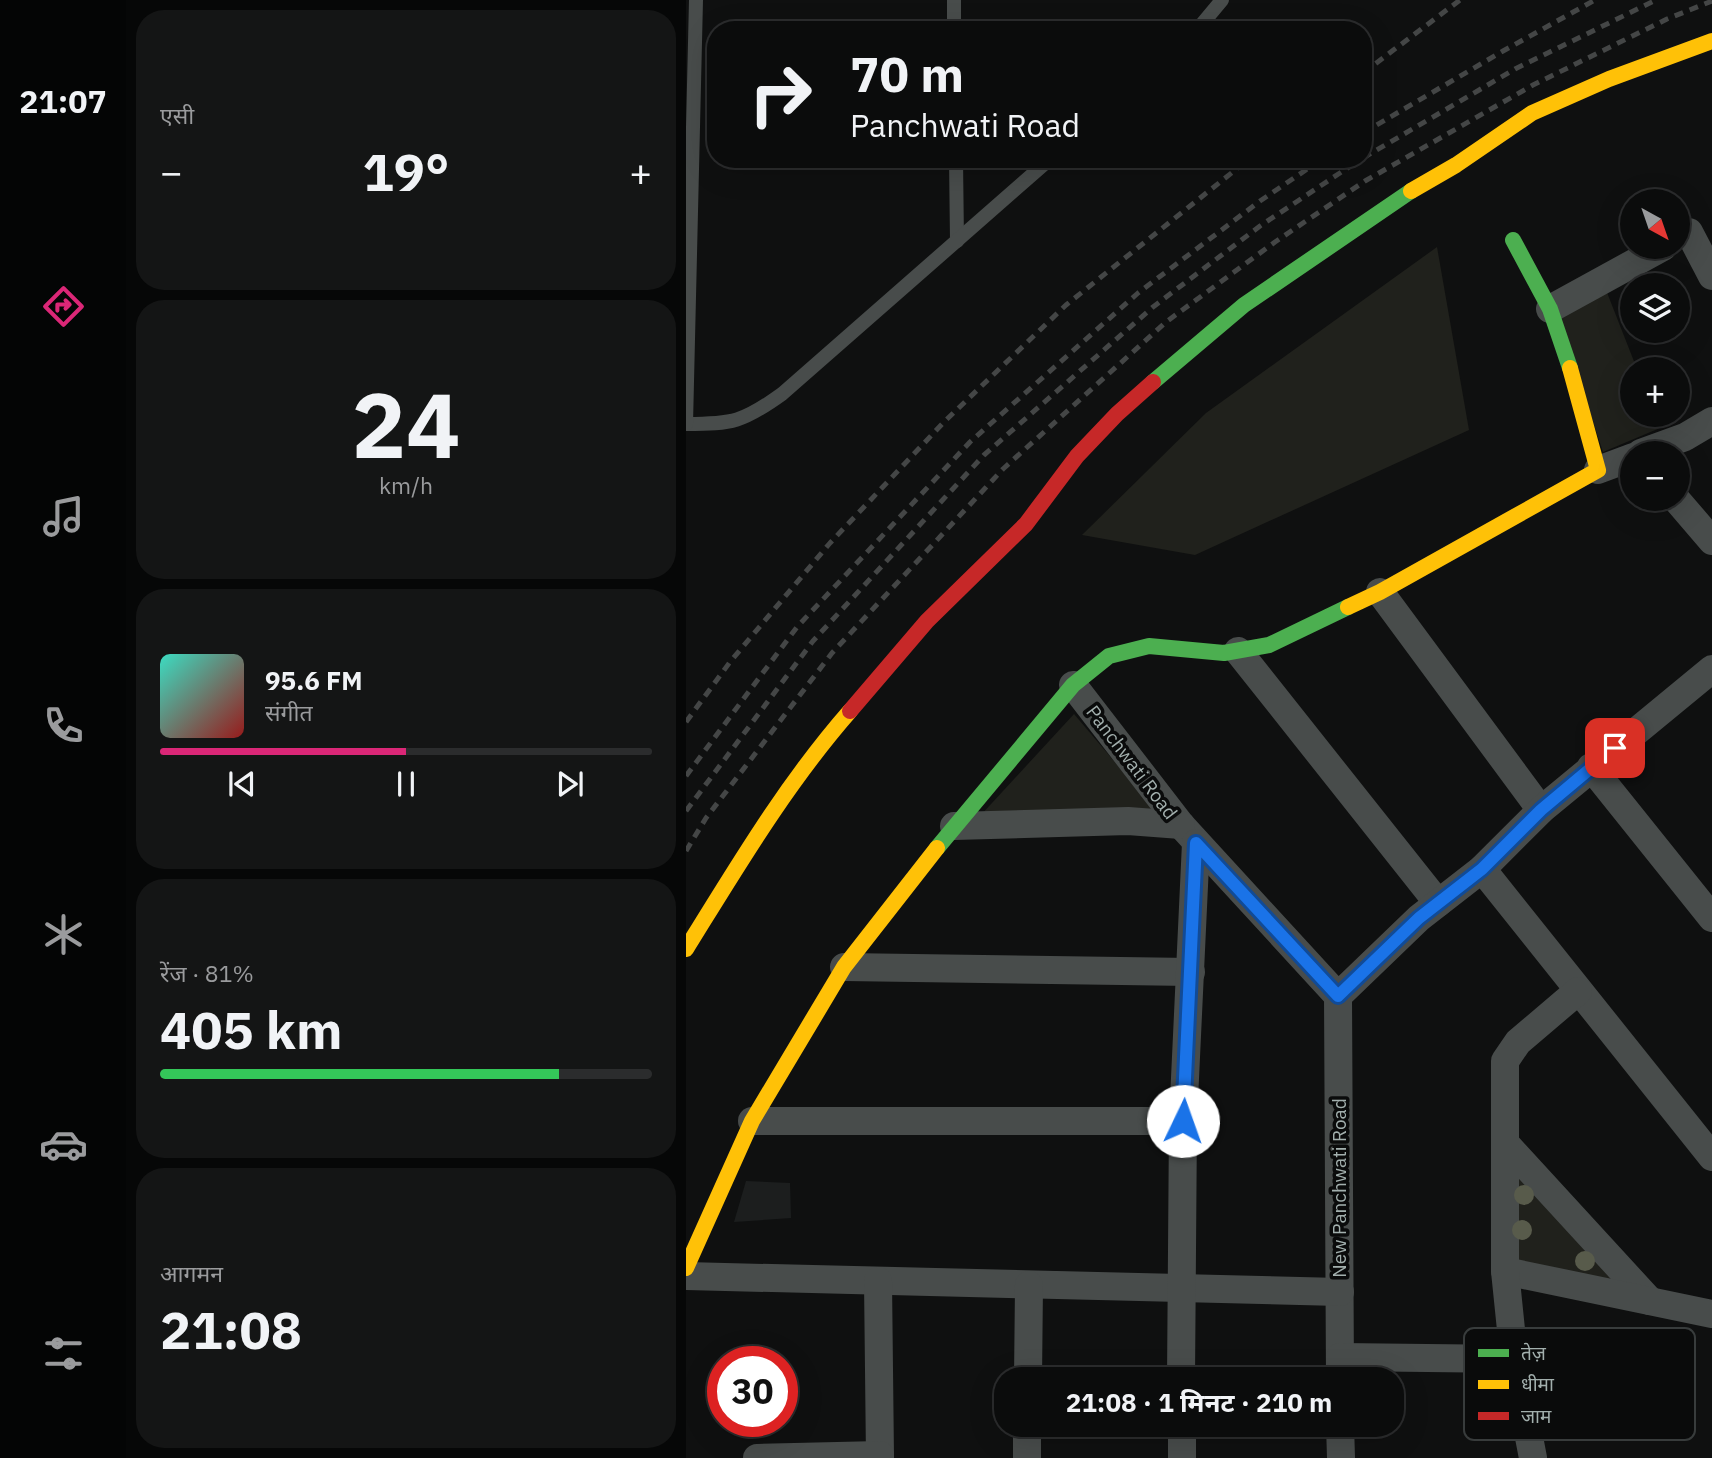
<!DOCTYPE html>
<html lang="hi">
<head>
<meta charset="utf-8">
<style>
	body { margin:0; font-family:"IBM Plex Sans","Noto Sans Devanagari",sans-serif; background:#141515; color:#f1f3f6; height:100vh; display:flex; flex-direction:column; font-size:26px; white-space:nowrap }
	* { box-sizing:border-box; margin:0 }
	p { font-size:23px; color:#9a9b9d }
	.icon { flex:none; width:38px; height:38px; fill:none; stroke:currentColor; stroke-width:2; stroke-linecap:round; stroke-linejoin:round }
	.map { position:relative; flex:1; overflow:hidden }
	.sheet { display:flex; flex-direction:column; gap:10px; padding:10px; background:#060707; width:560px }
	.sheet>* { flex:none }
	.hud { position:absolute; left:21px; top:21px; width:665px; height:147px; border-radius:28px; box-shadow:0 7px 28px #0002,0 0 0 2px #2b2c2d; background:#0b0c0c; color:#f1f3f6; overflow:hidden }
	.needle { width:46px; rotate:140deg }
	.buttons { position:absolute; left:934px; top:189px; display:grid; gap:14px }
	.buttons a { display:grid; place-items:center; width:70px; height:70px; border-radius:50%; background:#0b0c0c; box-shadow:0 7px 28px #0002,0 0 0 2px #2b2c2d; font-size:35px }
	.speed { position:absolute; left:21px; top:1346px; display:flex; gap:14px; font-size:35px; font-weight:700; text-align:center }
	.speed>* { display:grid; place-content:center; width:91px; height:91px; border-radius:50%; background:#0b0c0c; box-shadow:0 7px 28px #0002,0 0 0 2px #2b2c2d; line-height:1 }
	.speed .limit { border:10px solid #d22; background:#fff; color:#111 }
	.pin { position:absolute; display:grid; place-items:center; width:60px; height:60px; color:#fff; margin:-30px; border-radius:14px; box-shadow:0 4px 10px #0006 }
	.me { position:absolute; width:77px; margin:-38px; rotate:3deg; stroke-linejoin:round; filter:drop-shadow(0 0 5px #0008) }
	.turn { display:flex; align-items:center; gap:24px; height:147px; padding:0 28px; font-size:32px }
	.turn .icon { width:91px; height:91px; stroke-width:2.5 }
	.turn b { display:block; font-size:49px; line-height:60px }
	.big { font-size:52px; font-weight:700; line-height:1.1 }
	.sheet .widget { flex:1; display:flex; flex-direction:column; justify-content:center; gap:10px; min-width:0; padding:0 24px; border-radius:28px; background:#141515 }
	.sheet .dial { align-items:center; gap:0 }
	.dial b { font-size:91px; line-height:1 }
	.song { display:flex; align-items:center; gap:21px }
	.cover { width:84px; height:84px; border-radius:10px; background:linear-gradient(135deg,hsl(170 70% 55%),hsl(0 70% 35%)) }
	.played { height:7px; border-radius:4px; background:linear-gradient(90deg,#db2777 50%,#2b2c2d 50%) }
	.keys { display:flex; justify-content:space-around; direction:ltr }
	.heat { display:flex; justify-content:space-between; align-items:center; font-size:38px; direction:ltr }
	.charge { height:10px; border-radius:5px; background:linear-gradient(90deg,#34c759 81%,#2b2c2d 0) }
	.trip { position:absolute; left:308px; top:1367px; width:410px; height:70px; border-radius:28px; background:#0b0c0c; box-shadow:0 7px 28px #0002,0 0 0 2px #2b2c2d; font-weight:700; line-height:70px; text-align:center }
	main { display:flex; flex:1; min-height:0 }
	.menu { display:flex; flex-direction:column; width:126px; justify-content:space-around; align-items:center; background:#040505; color:#9a9b9d }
	.menu .icon { width:49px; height:49px }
	.menu .current { color:#db2777 }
	.menu b { font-size:32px; color:#f1f3f6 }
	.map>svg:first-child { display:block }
	.built { fill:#1c1e1e }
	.green { fill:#20211c }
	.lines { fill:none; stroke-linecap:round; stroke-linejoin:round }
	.lane { stroke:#484c4b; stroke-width:14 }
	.street { stroke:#484c4b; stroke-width:28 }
	.fast { stroke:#4caf50; stroke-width:16 }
	.slow { stroke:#ffc107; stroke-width:16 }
	.jam { stroke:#c62828; stroke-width:16 }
	.rail { stroke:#444646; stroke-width:5; stroke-dasharray:9 7; stroke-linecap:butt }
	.tree { fill:#585b4b }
	.route-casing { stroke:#114b97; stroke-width:18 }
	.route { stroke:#1a73e8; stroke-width:12 }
	.labels { text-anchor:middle; stroke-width:7; stroke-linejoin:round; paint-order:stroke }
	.street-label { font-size:19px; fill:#a2afad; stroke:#0a0b0b }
	.key { fill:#0a0b0b; stroke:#383c3c; stroke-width:2 }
	.key-label { font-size:19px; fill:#a2afad }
</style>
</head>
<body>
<main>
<nav class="menu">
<b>21:07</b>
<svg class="icon current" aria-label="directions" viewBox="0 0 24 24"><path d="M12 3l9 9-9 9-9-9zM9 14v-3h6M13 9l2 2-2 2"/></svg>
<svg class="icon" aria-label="music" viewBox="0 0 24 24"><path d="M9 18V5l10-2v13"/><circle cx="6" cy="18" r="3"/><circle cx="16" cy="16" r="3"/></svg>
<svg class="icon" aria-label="phone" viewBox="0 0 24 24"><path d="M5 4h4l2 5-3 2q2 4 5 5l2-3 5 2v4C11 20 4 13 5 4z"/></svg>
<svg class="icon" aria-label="climate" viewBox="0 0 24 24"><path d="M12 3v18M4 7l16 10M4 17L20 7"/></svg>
<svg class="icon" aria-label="car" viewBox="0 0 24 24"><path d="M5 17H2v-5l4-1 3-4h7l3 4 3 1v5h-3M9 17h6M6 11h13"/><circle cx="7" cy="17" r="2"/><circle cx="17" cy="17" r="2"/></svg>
<svg class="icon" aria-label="filters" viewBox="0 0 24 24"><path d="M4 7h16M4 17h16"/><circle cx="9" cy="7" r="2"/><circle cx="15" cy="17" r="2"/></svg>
</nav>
<section class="sheet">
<div class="widget"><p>एसी</p>
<div class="heat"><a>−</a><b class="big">19°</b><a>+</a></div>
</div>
<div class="widget dial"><b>24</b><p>km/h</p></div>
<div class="widget">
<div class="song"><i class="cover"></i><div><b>95.6 FM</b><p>संगीत</p></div></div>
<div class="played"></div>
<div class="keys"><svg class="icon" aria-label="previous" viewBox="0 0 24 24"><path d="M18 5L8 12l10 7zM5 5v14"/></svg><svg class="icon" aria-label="pause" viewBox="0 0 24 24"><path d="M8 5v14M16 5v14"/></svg><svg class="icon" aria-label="next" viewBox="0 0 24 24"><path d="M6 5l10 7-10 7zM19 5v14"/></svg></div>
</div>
<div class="widget"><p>रेंज · 81%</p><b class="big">405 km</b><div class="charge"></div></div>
<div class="widget"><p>आगमन</p><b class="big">21:08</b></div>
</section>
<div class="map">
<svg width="1026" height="1458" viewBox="0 0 1026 1458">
	<rect width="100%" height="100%" fill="#0f1010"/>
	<polygon class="built" points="60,1181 104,1183 105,1218 48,1222"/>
	<g class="green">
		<polygon points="751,247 783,430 509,555 396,535 520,413"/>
		<polygon points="920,290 951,369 947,369 947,415 968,415 974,428 917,452 870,310"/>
		<polygon points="388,714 473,814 294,816"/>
		<polygon points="819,1143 964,1301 819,1271"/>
	</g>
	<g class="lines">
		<g class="lane">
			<polyline points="268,0 268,30"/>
			<polyline points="511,30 536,0"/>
			<polyline points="270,159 271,241"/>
			<path d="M0 424C47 424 57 422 96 394L364 159"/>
			<polyline points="0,424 10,0"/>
		</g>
		<g class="street">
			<polyline points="1003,232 1026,276"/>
			<polyline points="864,309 977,247"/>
			<polyline points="955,453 999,437 1026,421"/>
			<polyline points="912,470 947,457"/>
			<polyline points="990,499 1026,541"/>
			<polyline points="694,592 855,810"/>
			<polyline points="552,651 752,903"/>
			<polyline points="387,685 495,825 652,996 733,918 796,869 855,810 1026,669"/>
			<polyline points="905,767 1026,918"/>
			<polyline points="268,826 442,821 495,825"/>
			<polyline points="796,869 1026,1157"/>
			<polyline points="158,967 505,972"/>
			<polyline points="652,996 654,1379"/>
			<polyline points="66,1121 497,1121"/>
			<polyline points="819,1143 964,1301"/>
			<polyline points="819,1271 1026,1314"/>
			<polyline points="0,1276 654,1292"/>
			<polyline points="192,1281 194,1458"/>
			<polyline points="654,1357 828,1359"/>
			<polyline points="342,1379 343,1285"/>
			<polyline points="495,1379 497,1121 510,843"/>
			<polyline points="496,1424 496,1458"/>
			<polyline points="654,1424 655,1458"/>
			<polyline points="71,1458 194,1455"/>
			<polyline points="341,1458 341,1424"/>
			<polyline points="847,1458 828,1359 819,1271 819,1061 832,1042 892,991"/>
		</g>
		<g class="fast">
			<polyline points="827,240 864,309 884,368"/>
			<polyline points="467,382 558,305 725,191"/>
			<polyline points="251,848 387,685 423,656 463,646 538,653 583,645 662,607"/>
		</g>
		<g class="slow">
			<polyline points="725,191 770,165 846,113 923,79 1026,41"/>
			<polyline points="662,607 694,592 912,470 884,368"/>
			<path d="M0 949C51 867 100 784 164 711"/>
			<polyline points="0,1268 66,1121 158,967 251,848"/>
		</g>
		<polyline class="jam" points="164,711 241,621 340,524 391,456 431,414 467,382"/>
		<g class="rail">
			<polyline points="677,73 774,0"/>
			<polyline points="677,133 817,51 909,0"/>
			<polyline points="677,158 829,69 970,0"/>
			<polyline points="0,722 44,662 144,543 258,422 380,305 563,159"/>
			<polyline points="0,776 111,627 284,442 452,293 574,201 636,159"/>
			<polyline points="0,811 127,641 298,455 467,307 574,226 675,159"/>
			<polyline points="0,851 20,818 146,653 317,469 480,322 589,242 679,181 847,85 981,19 1026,1"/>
		</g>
	</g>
	<g class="tree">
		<circle cx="838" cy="1195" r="10"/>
		<circle cx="836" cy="1230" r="10"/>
		<circle cx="899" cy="1261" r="10"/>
	</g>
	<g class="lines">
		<defs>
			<polyline id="route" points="497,1121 510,843 652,996 733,918 796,869 855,810 929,748"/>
		</defs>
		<use href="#route" class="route-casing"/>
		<use href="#route" class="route"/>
	</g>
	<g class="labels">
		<g class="street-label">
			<text transform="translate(446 762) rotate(53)" y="7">Panchwati Road</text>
			<text transform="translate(653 1188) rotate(-90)" y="7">New Panchwati Road</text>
		</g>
	</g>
	<rect x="778" y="1328" width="231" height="112" rx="10" class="key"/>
	<rect x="792" y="1349" width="31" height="8" fill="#4caf50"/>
	<rect x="792" y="1380" width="31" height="9" fill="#ffc107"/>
	<rect x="792" y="1412" width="31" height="8" fill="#c62828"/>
	<g class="key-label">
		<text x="835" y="1360">तेज़</text>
		<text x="835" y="1391">धीमा</text>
		<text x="835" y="1423">जाम</text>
	</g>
</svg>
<div class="buttons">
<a><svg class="needle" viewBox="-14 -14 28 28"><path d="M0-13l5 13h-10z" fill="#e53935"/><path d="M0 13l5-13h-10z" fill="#9a9b9d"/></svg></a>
<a><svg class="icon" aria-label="layers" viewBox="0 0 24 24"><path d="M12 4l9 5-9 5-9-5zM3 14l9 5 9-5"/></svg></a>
<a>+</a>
<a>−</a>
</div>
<div class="speed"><div class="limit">30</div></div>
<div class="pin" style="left:929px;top:748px;background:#d93025"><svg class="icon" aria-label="arrive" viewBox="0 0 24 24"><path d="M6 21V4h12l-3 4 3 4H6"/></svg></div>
<svg class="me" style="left:497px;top:1121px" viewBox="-20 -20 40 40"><circle r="19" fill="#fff"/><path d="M0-13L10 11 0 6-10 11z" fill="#1a73e8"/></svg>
<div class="trip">21:08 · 1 मिनट · 210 m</div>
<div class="hud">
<div class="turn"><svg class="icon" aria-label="right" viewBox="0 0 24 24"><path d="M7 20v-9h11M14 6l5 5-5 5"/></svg><div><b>70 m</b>Panchwati Road</div></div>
</div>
</div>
</main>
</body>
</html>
